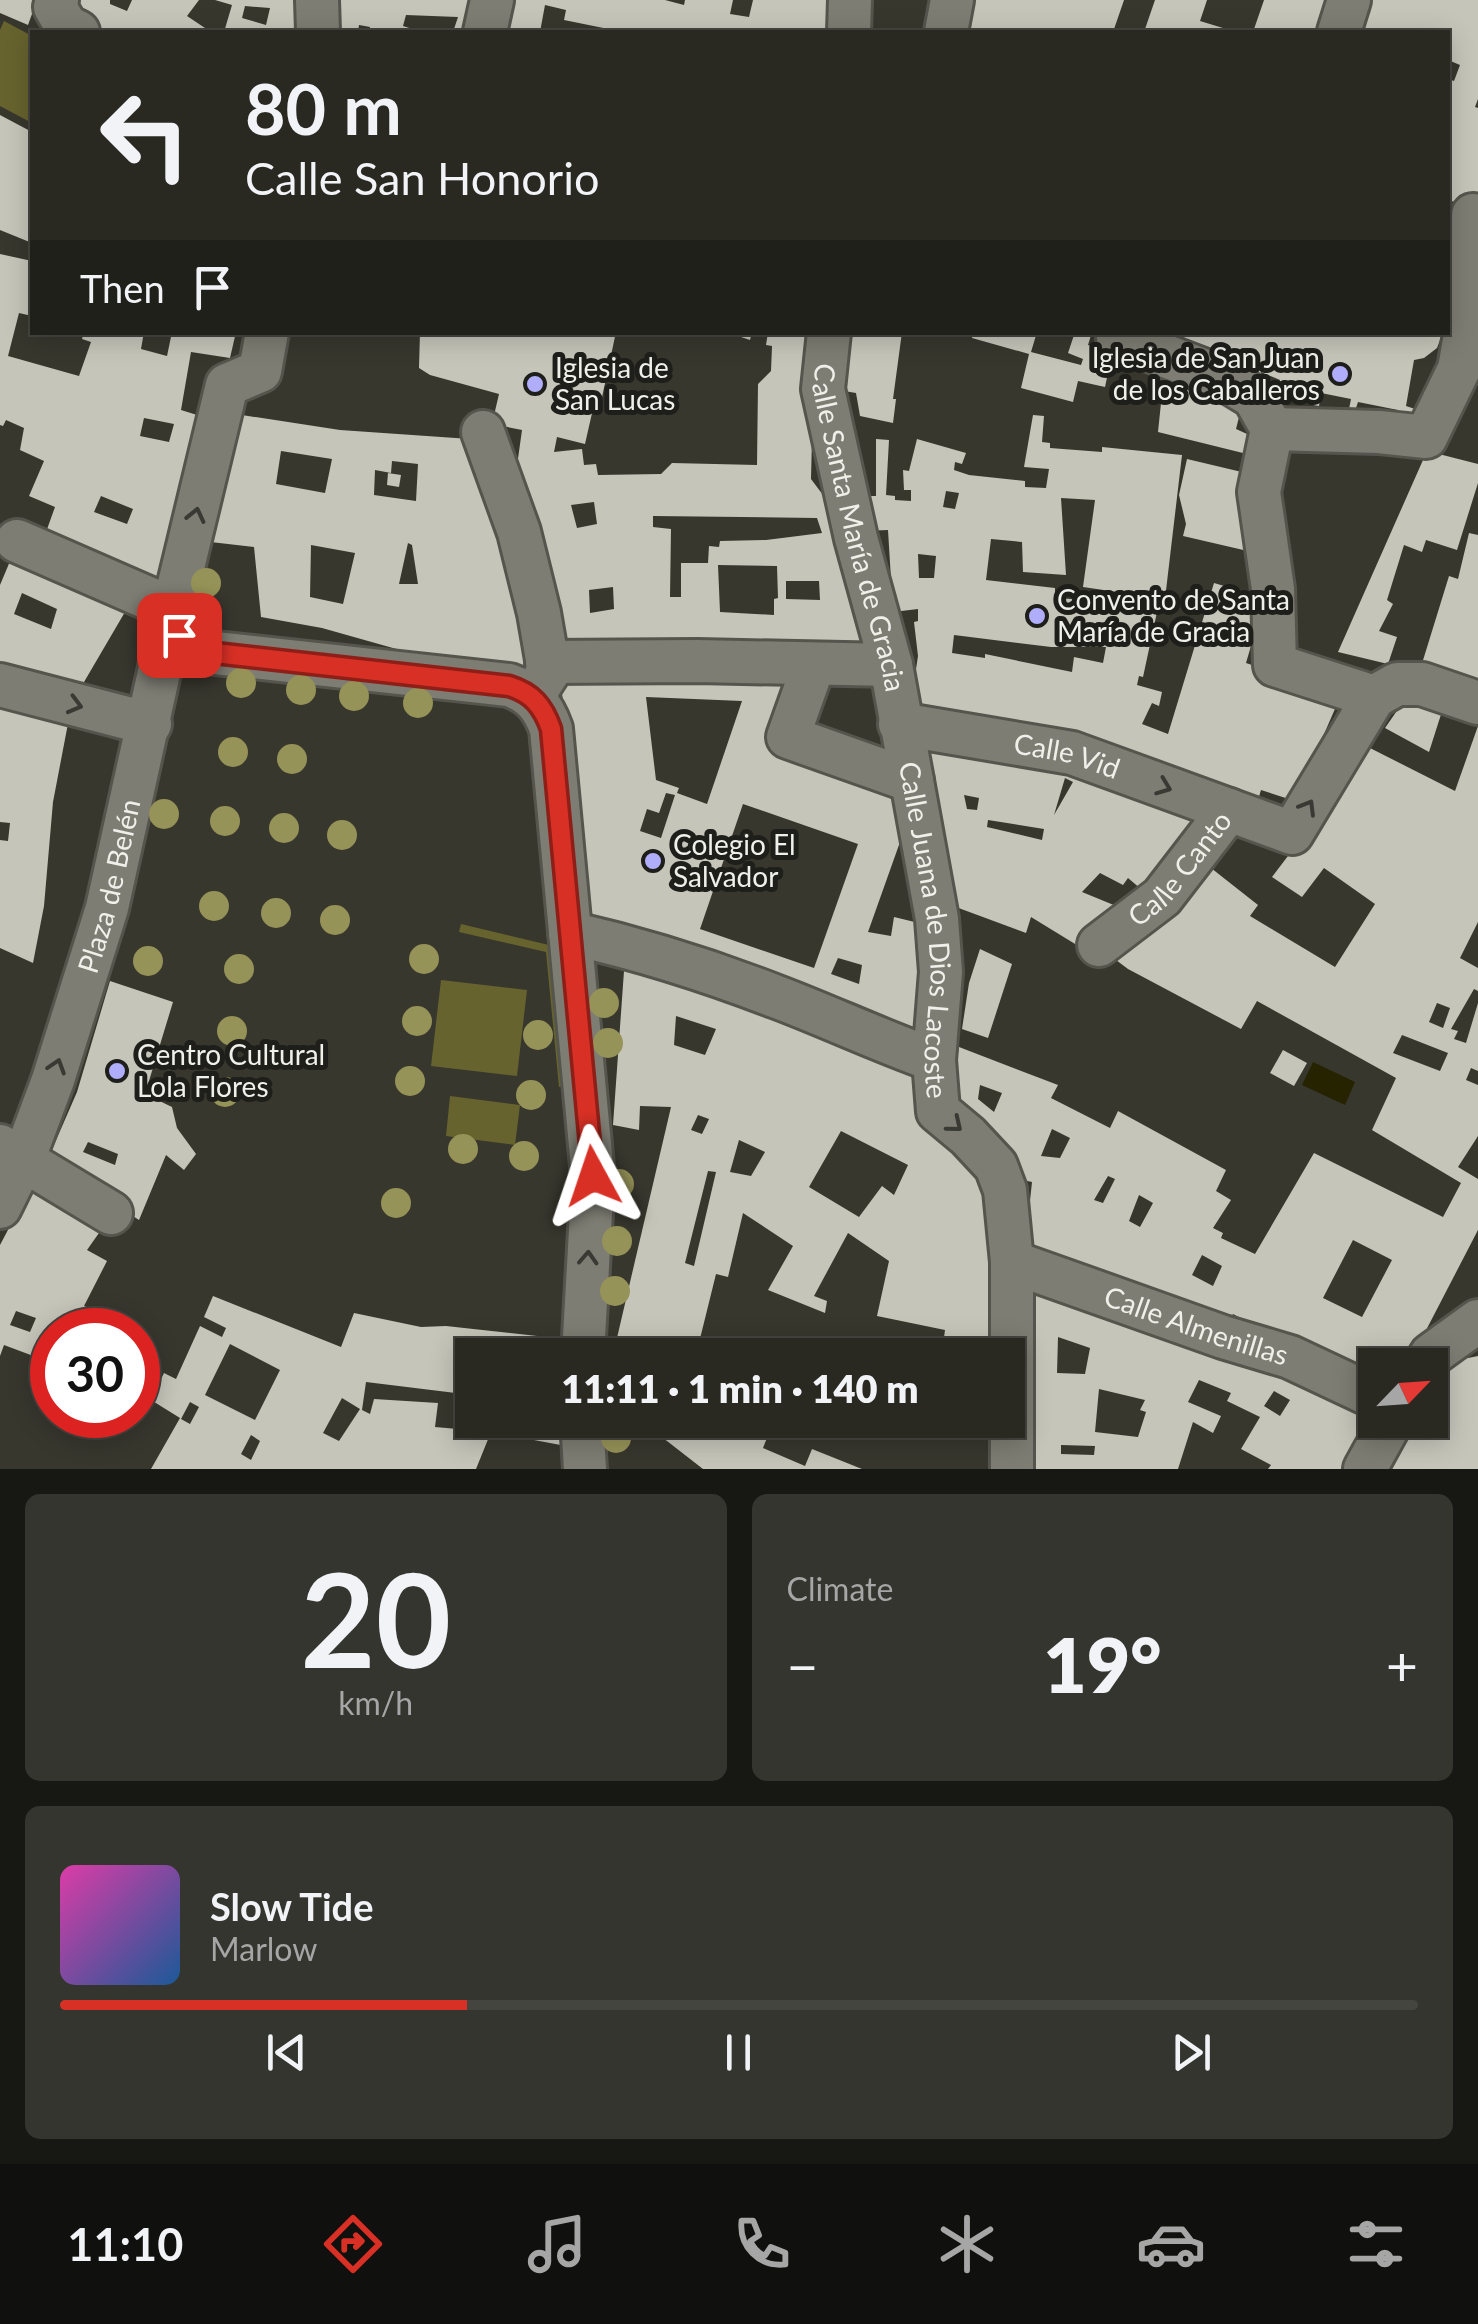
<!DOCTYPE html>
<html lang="en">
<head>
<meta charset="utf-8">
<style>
	body { margin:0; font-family:Lato,sans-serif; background:#35352f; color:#f1f3f6; height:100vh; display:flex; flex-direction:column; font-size:38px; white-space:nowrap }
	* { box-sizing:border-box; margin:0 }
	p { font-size:32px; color:#a5a6a5 }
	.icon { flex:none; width:55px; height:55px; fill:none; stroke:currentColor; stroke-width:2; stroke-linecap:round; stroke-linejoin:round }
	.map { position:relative; height:1469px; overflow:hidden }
	.sheet { display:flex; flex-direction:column; gap:25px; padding:25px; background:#171713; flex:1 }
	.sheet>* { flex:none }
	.banner { position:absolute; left:30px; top:30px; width:1420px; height:305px; border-radius:0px; box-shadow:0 5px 25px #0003,0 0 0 2px #454540; background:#292922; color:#f1f3f6; overflow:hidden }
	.needle { width:65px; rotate:65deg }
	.buttons { position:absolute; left:1358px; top:1348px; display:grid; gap:20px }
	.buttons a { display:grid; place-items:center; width:90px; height:90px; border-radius:0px; background:#292922; box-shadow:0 5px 25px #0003,0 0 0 2px #454540; font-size:50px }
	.speed { position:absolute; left:30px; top:1308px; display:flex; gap:20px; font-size:50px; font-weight:700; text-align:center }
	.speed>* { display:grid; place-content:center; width:130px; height:130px; border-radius:50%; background:#292922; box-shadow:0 5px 25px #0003,0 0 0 2px #454540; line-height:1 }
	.speed .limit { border:15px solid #d22; background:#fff; color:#111 }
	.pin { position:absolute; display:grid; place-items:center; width:85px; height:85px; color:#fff; margin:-42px; border-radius:20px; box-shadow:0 5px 15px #0006 }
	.me { position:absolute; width:110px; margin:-55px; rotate:355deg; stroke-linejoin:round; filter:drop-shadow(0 0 8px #0008) }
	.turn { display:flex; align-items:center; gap:35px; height:210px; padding:0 50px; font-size:45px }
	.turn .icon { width:130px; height:130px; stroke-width:2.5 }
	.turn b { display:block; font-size:70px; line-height:85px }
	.then { display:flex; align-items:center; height:95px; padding:0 50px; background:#0003; gap:20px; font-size:38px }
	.big { font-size:75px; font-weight:800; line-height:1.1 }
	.sheet .card { flex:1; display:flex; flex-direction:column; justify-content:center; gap:15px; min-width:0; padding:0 35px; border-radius:15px; background:#35352f }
	.sheet .dial { align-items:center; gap:0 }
	.dial b { font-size:130px; line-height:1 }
	.song { display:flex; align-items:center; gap:30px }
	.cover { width:120px; height:120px; border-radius:15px; background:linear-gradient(135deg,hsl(320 70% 55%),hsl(210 70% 35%)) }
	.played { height:10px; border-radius:5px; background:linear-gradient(90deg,#d93025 30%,#454540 30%) }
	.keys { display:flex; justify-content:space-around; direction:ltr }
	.heat { display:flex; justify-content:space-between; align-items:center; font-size:55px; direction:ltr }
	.sheet .tiles { flex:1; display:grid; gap:25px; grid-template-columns:1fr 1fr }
	.card:last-child { grid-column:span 2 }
	.trip { position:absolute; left:455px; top:1338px; width:570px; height:100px; border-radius:0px; background:#292922; box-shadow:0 5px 25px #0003,0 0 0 2px #454540; font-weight:800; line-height:100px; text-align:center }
	.dock { display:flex; height:160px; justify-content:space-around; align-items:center; background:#10100e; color:#a5a6a5 }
	.dock .icon { width:70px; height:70px }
	.dock .selected { color:#d93025 }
	.dock b { font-size:45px; color:#f1f3f6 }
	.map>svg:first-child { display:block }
	.green { fill:#67632e }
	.water { fill:#262300 }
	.building { fill:#c5c5ba; fill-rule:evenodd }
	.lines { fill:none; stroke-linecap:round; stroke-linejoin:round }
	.minor-casing { stroke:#55554d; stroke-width:48 }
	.minor { stroke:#7d7d73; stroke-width:42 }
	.tree { fill:#969358 }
	.oneway { stroke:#3a3a35 }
	.route-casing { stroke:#8d1f18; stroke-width:25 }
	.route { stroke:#d93025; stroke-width:18 }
	.poi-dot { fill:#b0aefa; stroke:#1e1e1a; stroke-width:4 }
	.labels { text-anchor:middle; stroke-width:10; stroke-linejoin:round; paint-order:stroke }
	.poi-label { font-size:28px; fill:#f0f0ea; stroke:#1e1e1a; text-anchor:start }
	.street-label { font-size:28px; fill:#f0f0ea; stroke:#1e1e1a }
</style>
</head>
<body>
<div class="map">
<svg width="1478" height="1469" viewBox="0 0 1478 1469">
	<rect width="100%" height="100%" fill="#37372e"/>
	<g class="green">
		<polygon points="4,21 32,36 32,123 0,106 0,30"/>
		<polygon points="461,924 553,946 566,1086 559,1087 546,952 459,932"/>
		<polygon points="441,980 527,990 517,1076 431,1066"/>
		<polygon points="450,1096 520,1105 515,1145 446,1136"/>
	</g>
	<polygon class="water" points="1313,1062 1355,1082 1345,1105 1302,1085"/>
	<g class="building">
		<polygon points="0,0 37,0 28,25 0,13"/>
		<polygon points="75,0 110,0 110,4 127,11 132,0 199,0 187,16 211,32 108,32 72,13"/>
		<path d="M215 0H303V31L284 28 283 32H224L232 5ZM245 6 270 8 266 25 242 18Z"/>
		<polygon points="327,0 484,0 478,32 453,32 458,17 406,15 403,26 422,32 369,32 370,27 359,25 358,32 325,32"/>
		<polygon points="500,0 665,0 684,5 685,0 733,0 730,14 749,17 753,0 836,0 837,32 623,32 564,20 566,10 545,5 540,32 493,32"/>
		<polygon points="959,0 1124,0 1113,32 952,32"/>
		<polygon points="1155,0 1207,0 1200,21 1236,32 1144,32"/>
		<polygon points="1264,0 1333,0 1322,32 1253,32"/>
		<polygon points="1367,0 1478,0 1478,99 1475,107 1478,108 1478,204 1448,201 1448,79 1454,81 1460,65 1448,60 1448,32 1357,32"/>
		<polygon points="0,115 32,132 32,243 0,230"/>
		<path d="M0 254 32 261V316L19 313 8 356 79 376 91 342 82 339 84 332H144L141 349 167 356 172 332H236L230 358 191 352 181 410 210 419 158 597 41 546 55 507 29 496 44 461 20 450 24 428 6 420 3 426 0 425ZM144 418 174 424 169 442 140 436ZM101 496 133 509 127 524 94 512Z"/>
		<path d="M420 332H616L601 402 595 400 585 444 557 437 554 452 582 449 584 465 596 464 598 475 661 474 672 463 757 465 758 384 771 371 772 346 766 345 768 332H818L814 356 811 479 823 495 837 492 878 656 557 652 516 473 522 430 492 424 499 394 430 375 419 368ZM594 502 597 524 577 528 571 505ZM653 516 817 518 822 533 766 540 720 541 719 547 709 546 708 563H681V597H670L671 529 653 527ZM718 565 777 566 778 598 774 599V615L720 612ZM786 581H819L820 600 786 599ZM613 587 614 609 590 613 589 590Z"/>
		<polygon points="726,332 752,332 750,340"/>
		<polygon points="839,332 902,332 893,399 896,399 893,423 860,416 856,393 832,389"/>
		<polygon points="973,332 1037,332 1031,352 1081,365 1083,359 1068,353 1075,332 1092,332 1088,345 1112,354 1105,387 1078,381 1073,402 1021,388 1029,354 972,338"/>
		<polygon points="1182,332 1443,332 1437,348 1424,358 1414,360 1406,406 1415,409 1413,414 1404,411 1403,420 1398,419 1398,410 1358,402 1355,411 1349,409 1351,399 1321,393 1319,406 1313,405 1315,397 1299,393 1298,398 1293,398 1293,392 1282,389 1280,396 1274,395 1280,380 1261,372 1258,381 1182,345 1185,338 1181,336"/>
		<polygon points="1171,376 1242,405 1236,429 1256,438 1251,455 1158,432 1161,403"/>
		<path d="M229 413 340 430 470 439 538 670 439 661 322 628 261 617 254 547 202 541ZM281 451 332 459 325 493 276 484ZM392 461 418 464 416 501 374 495 375 470 391 473ZM408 543 412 545 418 584H399ZM311 545 355 553 343 604 310 597Z"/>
		<path d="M1033 415 1044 416 1042 442 1050 443V448L1102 452V447L1182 455 1165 599 1083 587 1095 500 1061 498 1066 575 1023 572 1022 542 991 539 986 580 1055 588V598L1117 602 1157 612 1143 677 1139 676 1137 685 1162 692 1159 706 1152 703 1142 724 1168 734 1214 583 1265 598 1246 663 1341 695 1295 801 1261 790 1254 813 909 715 918 656 914 622 918 621V609L893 612 888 530 862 531 857 496H876V439L889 440 886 495 895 496V500L911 501V490H904L903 470 909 471 917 439 966 453 962 464 955 462 954 470 969 475 1025 481V487L1046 488 1049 469 1024 467ZM946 491 959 493 955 509 943 507ZM918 554 936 556 934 578H919ZM954 635 1051 647H1106L1103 663 1074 657 1072 672 985 654V658L952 653Z"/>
		<polygon points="1427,451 1478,464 1478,483 1457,550 1426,540 1422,552 1404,545 1387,600 1393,604 1379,631 1397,637 1388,664 1338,652"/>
		<polygon points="1187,459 1246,473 1238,500 1252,552 1183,536 1186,524 1179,495"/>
		<polygon points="388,473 401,475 399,487 387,485"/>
		<polygon points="1469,533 1478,535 1478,692 1420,670 1449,576 1458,579"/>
		<path d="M16 547 132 600 77 694 0 674V585ZM22 593 57 609 51 629 14 614Z"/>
		<path d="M559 671 796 672 771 739 903 785 905 828 868 932 891 936 894 917 923 924 921 1041 592 921ZM646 697 742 701 707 804 677 793 679 788 656 780ZM666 793 675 795 661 838 640 831 647 809 659 813ZM743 804 858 844 814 968 700 929ZM838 958 862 965 859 984 831 974Z"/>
		<polygon points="0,698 70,713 53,802 44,906 33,963 0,948 0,840 8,841 10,823 0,822"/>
		<polygon points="1403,702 1444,705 1429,752 1385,728"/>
		<path d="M1478 726V922L1460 958 1478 968V991L1474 989 1451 1029 1458 1031 1454 1039 1466 1043 1478 1003V1071L1471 1068 1466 1080 1478 1085V1136L1458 1167 1478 1179V1230L1408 1365H1375V1388L1233 1314 1225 1329 1024 1257 1032 1182 1009 1177 950 1106 959 1047 1058 1085 1051 1098 1110 1128 1118 1111 1226 1170 1216 1191 1231 1200 1213 1228 1223 1233 1221 1238 1255 1254 1314 1153 1443 1217 1461 1183 1372 1130 1396 1078 1257 1001 1241 1029 1128 969 1108 954 1211 868 1258 905 1250 916 1335 967 1375 904 1324 868 1302 897 1272 877 1370 748 1455 791ZM1437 1003 1450 1008 1443 1028 1429 1022ZM1402 1035 1448 1053 1440 1071 1393 1053ZM980 1085 1002 1093 994 1112 978 1099ZM1052 1129 1070 1138 1060 1158 1041 1156ZM1108 1176 1115 1179 1103 1203 1094 1200ZM1139 1195 1153 1203 1140 1227 1129 1221ZM1353 1240 1392 1260 1362 1317 1323 1298ZM1202 1255 1222 1266 1213 1286 1192 1275Z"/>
		<path d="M921 736 971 740 1200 809 1169 869 1148 895 1128 878 1123 885 1100 873 1082 892 1121 908 1080 947 1031 917 1026 933 945 903ZM1065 778 1073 782 1054 815ZM964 795 979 798 977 810 967 809ZM988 820 1044 829 1042 840 987 827Z"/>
		<polygon points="980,949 1012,964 988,1038 962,1029 969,983"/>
		<path d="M625 957 915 1070 990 1178 1002 1355H976V1344L943 1345 945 1330 877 1316 889 1261 848 1233 814 1296 827 1301 825 1313 768 1290 793 1246 743 1213 728 1277 716 1274 696 1355H613L671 1107 640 1106 639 1130 613 1125ZM676 1016 716 1029 705 1055 674 1045ZM698 1115 709 1119 702 1134 691 1130ZM841 1131 908 1165 894 1195 882 1186 859 1217 809 1187ZM739 1140 765 1152 751 1176 730 1172ZM708 1171 716 1172 694 1266 685 1263Z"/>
		<path d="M110 981 173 1002 145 1094 172 1107 177 1128 196 1154 184 1170 166 1155 139 1220 47 1161 77 1092ZM88 1142 118 1154 115 1165 83 1152Z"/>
		<polygon points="1283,1050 1307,1063 1294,1086 1270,1073"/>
		<path d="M35 1179 106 1223 87 1250 107 1261 84 1306 102 1313 97 1330H52V1363L4 1345 0 1356V1245ZM16 1311 36 1318 30 1332 10 1325Z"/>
		<path d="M1025 1276 1375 1403 1351 1469H1268L1271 1465 1241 1449 1260 1417 1227 1401 1231 1393 1199 1380 1188 1402 1221 1416 1213 1433 1193 1422 1178 1469H1023ZM1058 1337 1090 1348 1085 1374 1057 1373ZM1099 1389 1145 1400 1140 1410 1146 1412 1138 1437 1095 1432ZM1274 1391 1290 1400 1280 1416 1264 1406ZM1061 1445 1095 1446 1094 1455 1061 1454Z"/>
		<path d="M213 1296 341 1347 354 1313 421 1327 446 1326 564 1339V1355H472V1395L366 1382 362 1410 370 1414 374 1399 438 1403 435 1427 491 1432 476 1469H151L180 1418 151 1400 164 1373 176 1379 200 1326 222 1337 226 1328 204 1317ZM230 1344 280 1370 255 1420 205 1395ZM342 1398 360 1409 339 1441 323 1433ZM190 1402 199 1407 190 1424 181 1419ZM251 1435 260 1441 251 1460 241 1454Z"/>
		<polygon points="1478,1356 1478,1469 1376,1469 1407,1420 1430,1420 1430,1384 1443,1363"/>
		<polygon points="532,1420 565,1420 566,1446 534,1440"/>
		<polygon points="640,1420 774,1420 763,1448 805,1466 812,1449 862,1469 703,1469"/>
		<polygon points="977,1420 1003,1420 1003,1440 978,1433"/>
	</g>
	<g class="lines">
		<defs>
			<g id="minor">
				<polyline points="57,0 55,7 66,26 78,32"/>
				<polyline points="317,0 318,32"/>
				<polyline points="485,32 492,0"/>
				<polyline points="849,32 850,0"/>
				<polyline points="946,32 952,0"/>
				<polyline points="1339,32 1349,0"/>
				<path id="s1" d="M829 332 823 389 856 538 891 665 937 919 941 972 934 1060 938 1111 968 1136 996 1166 1005 1190 1012 1262V1469"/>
				<polyline points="1120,332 1118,338 1221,377 1254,397 1272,429 1259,492 1273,589 1275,665 1374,697"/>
				<polyline points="1272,429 1379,432 1426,437 1459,369 1471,300 1473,215"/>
				<polyline points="483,432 519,532 539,613 549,671 538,688"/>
				<polyline points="17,541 173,609"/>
				<path d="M173 609 179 635 197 651 509 685C532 693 543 706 551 729L593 1177 583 1355"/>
				<polyline points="547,662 697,661 891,665"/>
				<polyline points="814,664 788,737 912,781"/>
				<polyline points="0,685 150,724"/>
				<path id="s2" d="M900 724 1072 753 1292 833 1374 697 1397 684H1422L1478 703"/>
				<path d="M570 933C640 949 710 971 777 997 830 1017 880 1041 934 1060"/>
				<path id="s3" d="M1099 945 1162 897 1229 810"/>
				<polyline points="0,1146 111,1213"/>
				<path id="s4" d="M0 1207 24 1158 53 1080 107 908 173 609 227 385 260 371 267 332"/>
				<path id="s5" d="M1012 1262 1223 1337 1290 1357 1375 1397"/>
				<polyline points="1425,1365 1431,1355 1478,1321"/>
				<polyline points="582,1420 585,1469"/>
				<polyline points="1365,1469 1392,1420"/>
			</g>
		</defs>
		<use href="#minor" class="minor-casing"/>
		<use href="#minor" class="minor"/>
	</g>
	<g class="tree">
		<circle cx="206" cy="583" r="15"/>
		<circle cx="241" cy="683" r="15"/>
		<circle cx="301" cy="690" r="15"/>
		<circle cx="354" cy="696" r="15"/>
		<circle cx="418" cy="703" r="15"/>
		<circle cx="233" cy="752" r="15"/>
		<circle cx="292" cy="759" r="15"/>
		<circle cx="164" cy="814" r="15"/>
		<circle cx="225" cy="821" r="15"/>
		<circle cx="284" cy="828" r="15"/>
		<circle cx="342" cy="835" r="15"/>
		<circle cx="214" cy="906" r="15"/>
		<circle cx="276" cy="913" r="15"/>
		<circle cx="335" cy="920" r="15"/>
		<circle cx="424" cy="959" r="15"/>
		<circle cx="148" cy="961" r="15"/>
		<circle cx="239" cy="969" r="15"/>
		<circle cx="604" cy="1003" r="15"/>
		<circle cx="417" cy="1021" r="15"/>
		<circle cx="232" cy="1031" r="15"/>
		<circle cx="538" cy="1035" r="15"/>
		<circle cx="608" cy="1043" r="15"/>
		<circle cx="410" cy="1081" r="15"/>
		<circle cx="225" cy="1092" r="15"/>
		<circle cx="531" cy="1095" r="15"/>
		<circle cx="463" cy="1149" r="15"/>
		<circle cx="524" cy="1156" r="15"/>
		<circle cx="619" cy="1184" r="15"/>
		<circle cx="396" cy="1203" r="15"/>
		<circle cx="617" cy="1241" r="15"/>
		<circle cx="615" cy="1291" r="15"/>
		<circle cx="616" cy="1438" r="15"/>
	</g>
	<defs><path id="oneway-chevron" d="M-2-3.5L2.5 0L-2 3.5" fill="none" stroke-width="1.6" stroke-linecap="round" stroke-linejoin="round" transform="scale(2.5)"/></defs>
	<g class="oneway">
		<use href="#oneway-chevron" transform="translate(196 515) rotate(-77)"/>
		<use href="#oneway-chevron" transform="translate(75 705) rotate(15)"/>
		<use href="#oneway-chevron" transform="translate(1164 787) rotate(21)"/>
		<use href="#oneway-chevron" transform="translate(1308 807) rotate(-59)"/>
		<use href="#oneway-chevron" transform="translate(57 1066) rotate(-72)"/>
		<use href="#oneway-chevron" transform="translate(955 1125) rotate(39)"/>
		<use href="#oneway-chevron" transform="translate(588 1258) rotate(-87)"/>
	</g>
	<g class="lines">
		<defs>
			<path id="route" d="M179 635 197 651 509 686C532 693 543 706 551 729L593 1176"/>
		</defs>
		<use href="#route" class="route-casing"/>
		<use href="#route" class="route"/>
	</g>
	<g class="poi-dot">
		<circle cx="1340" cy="374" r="10"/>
		<circle cx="535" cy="384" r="10"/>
		<circle cx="1037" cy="616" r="10"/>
		<circle cx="653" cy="861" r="10"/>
		<circle cx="117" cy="1071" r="10"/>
	</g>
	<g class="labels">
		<g class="poi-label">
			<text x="1320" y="368" text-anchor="end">Iglesia de San Juan<tspan x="1320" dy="32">de los Caballeros</tspan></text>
			<text x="555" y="378">Iglesia de<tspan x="555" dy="32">San Lucas</tspan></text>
			<text x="1057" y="610">Convento de Santa<tspan x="1057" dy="32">María de Gracia</tspan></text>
			<text x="673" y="855">Colegio El<tspan x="673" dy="32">Salvador</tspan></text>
			<text x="137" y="1065">Centro Cultural<tspan x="137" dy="32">Lola Flores</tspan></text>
		</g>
		<g class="street-label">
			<text dy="10" stroke="none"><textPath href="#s1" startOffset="200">Calle Santa María de Gracia</textPath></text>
			<text dy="10" stroke="none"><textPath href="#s2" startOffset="170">Calle Vid</textPath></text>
			<text dy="10" stroke="none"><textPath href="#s3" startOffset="112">Calle Canto</textPath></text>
			<text dy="10" stroke="none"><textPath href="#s4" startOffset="340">Plaza de Belén</textPath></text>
			<text dy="10" stroke="none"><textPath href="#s1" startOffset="610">Calle Juana de Dios Lacoste</textPath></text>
			<text dy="10" stroke="none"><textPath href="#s5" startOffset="195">Calle Almenillas</textPath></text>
		</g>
	</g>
</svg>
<div class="buttons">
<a><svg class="needle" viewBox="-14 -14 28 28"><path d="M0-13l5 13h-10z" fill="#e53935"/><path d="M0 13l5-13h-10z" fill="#a5a6a5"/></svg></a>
</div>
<div class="speed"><div class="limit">30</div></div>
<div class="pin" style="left:179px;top:635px;background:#d93025"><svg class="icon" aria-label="arrive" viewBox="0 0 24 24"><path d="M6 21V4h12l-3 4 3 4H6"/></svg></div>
<svg class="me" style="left:593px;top:1176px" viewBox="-20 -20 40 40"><path d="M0-17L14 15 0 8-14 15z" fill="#d93025" stroke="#fff" stroke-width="4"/></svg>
<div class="trip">11:11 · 1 min · 140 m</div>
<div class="banner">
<div class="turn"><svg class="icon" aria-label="left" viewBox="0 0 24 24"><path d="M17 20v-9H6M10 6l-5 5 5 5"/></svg><div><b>80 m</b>Calle San Honorio</div></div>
<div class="then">Then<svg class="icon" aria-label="arrive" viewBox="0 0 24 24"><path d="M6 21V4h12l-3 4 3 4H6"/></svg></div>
</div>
</div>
<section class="sheet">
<div class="tiles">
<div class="card dial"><b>20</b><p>km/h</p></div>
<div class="card"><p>Climate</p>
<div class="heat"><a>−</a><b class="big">19°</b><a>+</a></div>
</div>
<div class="card">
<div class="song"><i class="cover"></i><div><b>Slow Tide</b><p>Marlow</p></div></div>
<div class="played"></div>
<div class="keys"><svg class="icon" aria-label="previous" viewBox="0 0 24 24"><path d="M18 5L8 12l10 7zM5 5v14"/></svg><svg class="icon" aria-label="pause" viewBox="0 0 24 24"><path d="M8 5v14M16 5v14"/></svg><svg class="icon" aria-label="next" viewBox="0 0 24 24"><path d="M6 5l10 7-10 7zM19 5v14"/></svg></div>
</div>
</div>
</section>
<nav class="dock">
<b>11:10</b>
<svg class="icon selected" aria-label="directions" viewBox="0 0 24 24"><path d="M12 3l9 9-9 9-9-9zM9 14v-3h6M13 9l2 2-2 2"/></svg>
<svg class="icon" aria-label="music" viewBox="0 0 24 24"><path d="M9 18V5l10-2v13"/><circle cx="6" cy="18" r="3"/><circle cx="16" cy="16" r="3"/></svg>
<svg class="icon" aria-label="phone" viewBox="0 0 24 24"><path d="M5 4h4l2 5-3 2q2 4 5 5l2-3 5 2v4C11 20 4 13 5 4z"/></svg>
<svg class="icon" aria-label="climate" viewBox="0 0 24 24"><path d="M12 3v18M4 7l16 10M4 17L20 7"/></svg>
<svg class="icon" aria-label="car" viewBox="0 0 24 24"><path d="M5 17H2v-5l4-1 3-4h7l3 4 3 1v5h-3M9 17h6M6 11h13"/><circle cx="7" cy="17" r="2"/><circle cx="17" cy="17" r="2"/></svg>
<svg class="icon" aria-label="filters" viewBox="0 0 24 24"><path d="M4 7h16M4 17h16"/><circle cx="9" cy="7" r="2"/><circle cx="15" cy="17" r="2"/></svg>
</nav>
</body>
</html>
